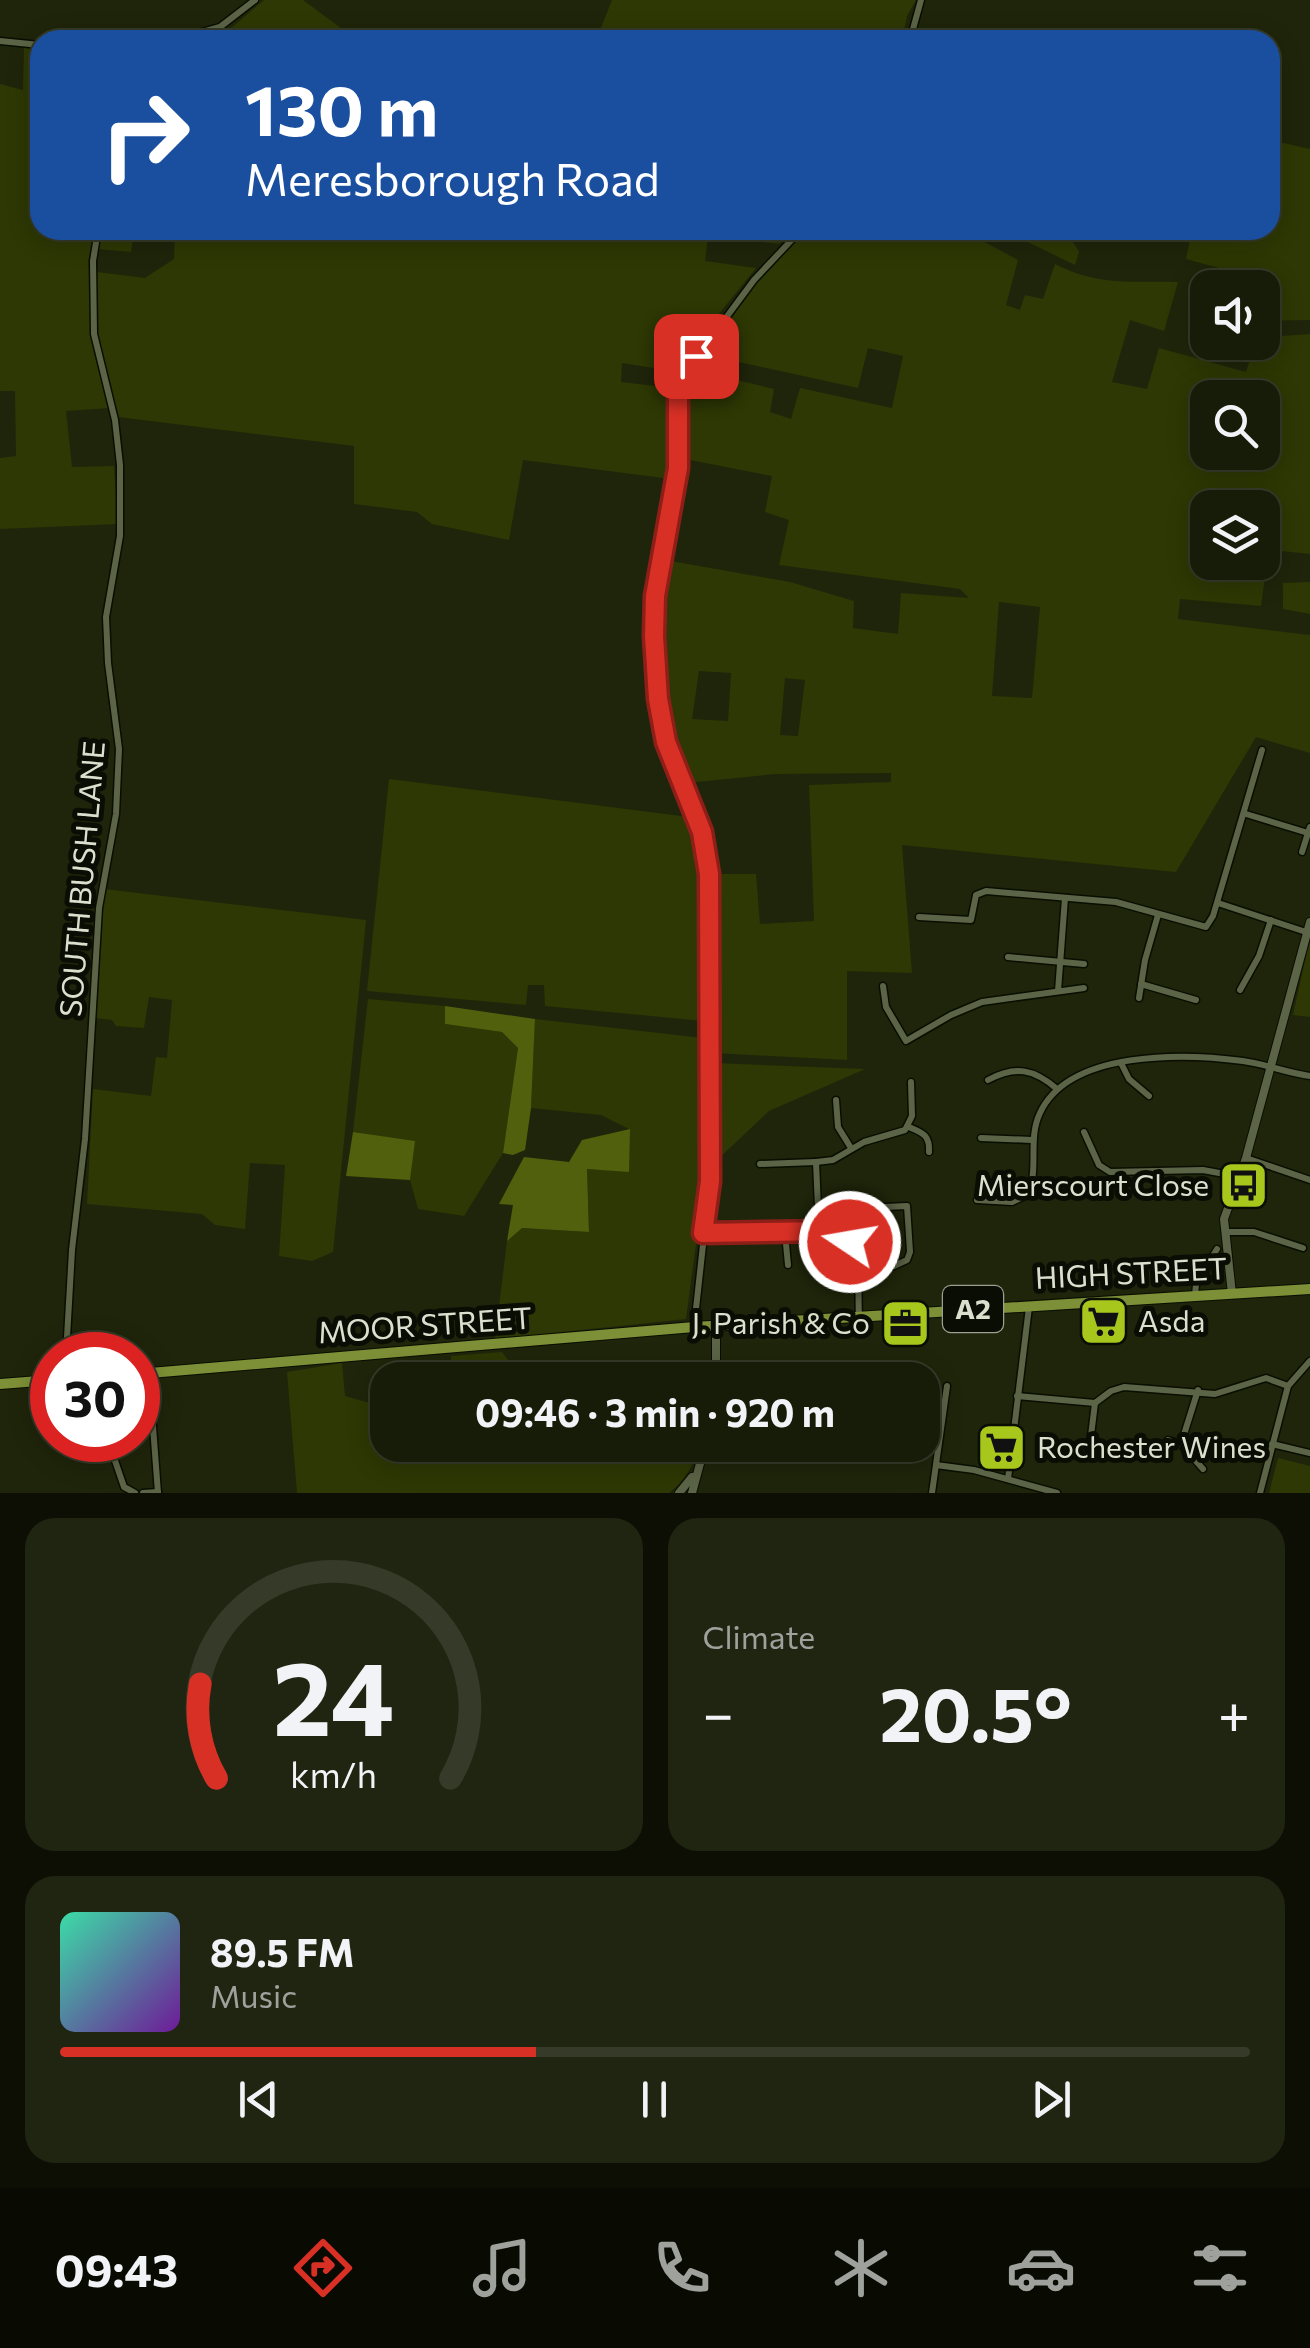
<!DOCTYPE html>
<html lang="en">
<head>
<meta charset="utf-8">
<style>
	body { margin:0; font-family:Commissioner,sans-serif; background:#202512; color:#f1f3f6; height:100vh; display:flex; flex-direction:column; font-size:38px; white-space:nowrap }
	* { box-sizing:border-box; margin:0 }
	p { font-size:32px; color:#9ea19c }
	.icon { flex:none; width:55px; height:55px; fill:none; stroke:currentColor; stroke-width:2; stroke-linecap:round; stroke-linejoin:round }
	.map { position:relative; height:1493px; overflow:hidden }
	.side { display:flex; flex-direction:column; gap:25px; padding:25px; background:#0d0f04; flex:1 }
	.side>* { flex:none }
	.hud { position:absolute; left:30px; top:30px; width:1250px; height:210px; border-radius:30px; box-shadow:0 5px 25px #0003,0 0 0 2px #363a29; background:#1a4fa0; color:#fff; overflow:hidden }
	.controls { position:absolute; left:1190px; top:270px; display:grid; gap:20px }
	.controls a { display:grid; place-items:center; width:90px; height:90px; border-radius:20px; background:#171c08; box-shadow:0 5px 25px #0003,0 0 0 2px #363a29; font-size:50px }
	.speed { position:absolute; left:30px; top:1332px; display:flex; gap:20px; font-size:50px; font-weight:700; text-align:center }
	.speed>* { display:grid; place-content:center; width:130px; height:130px; border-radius:50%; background:#171c08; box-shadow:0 5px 25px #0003,0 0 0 2px #363a29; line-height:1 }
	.speed .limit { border:15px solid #d22; background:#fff; color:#111 }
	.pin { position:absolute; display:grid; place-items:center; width:85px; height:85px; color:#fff; margin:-42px; border-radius:20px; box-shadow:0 5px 15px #0006 }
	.me { position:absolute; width:110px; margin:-55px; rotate:282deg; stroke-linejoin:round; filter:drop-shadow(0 0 8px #0008) }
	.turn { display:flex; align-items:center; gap:35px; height:210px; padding:0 50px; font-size:45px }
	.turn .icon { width:130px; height:130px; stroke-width:2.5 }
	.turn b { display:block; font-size:70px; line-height:85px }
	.big { font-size:75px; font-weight:700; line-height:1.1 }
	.side .card { flex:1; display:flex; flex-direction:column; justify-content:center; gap:15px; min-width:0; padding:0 35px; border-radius:30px; background:#202512 }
	.side .dial { align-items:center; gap:0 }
	.dial svg { height:260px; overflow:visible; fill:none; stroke:#363a29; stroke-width:7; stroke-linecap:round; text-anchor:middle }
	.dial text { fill:#f1f3f6; stroke:none }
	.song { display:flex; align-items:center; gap:30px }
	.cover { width:120px; height:120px; border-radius:15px; background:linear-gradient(135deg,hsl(160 70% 55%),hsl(280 70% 35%)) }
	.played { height:10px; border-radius:5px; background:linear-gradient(90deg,#d93025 40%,#363a29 40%) }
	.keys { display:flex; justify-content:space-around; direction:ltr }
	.heat { display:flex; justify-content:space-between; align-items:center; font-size:55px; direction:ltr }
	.side .tiles { flex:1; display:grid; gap:25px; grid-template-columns:1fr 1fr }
	.card:last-child { grid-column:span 2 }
	.trip { position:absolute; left:370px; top:1362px; width:570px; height:100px; border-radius:30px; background:#171c08; box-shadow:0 5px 25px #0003,0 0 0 2px #363a29; font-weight:700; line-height:100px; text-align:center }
	.menu { display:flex; height:160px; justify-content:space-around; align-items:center; background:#090b03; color:#9ea19c }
	.menu .icon { width:70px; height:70px }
	.menu .selected { color:#d93025 }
	.menu b { font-size:45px; color:#f1f3f6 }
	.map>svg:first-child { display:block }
	.green { fill:#2d3804; fill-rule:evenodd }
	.forest { fill:#50600d }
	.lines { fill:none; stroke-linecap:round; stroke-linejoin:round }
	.minor-casing { stroke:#090e00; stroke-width:9 }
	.tertiary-casing { stroke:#090e00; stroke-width:10 }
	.primary-casing { stroke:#090e00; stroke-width:12 }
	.minor { stroke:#5c6447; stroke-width:6 }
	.tertiary { stroke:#5c6447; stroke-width:8 }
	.primary { stroke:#7e9037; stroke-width:10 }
	.route-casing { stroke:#8d1f18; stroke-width:25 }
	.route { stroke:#d93025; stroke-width:18 }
	.labels { text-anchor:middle; stroke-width:10; stroke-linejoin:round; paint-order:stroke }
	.shield { fill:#0a0d04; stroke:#9ca091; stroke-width:2.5 }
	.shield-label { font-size:28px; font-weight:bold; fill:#dadfce }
	.street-label { font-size:30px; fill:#dadfce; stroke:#0a0d04 }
	.poi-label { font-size:30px; fill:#dadfce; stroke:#0a0d04; text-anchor:end }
</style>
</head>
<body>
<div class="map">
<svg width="1310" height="1493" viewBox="0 0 1310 1493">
	<rect width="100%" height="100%" fill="#1f250a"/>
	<g class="green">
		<polygon points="264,0 303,0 357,40 198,40 223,35"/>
		<polygon points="612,0 916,0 907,16 902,40 596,40"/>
		<polygon points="24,48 40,49 40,230 93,230 90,290 93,326 110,408 66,411 72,467 114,466 118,524 0,529 0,458 16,456 15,391 0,391 0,84 23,90"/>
		<polygon points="1270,140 1310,149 1310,320 1263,321 1262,288 1227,287 1230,271 1186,259 1192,230 1270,230"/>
		<polygon points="101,230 134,230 131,252 98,249"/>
		<polygon points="175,230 791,230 779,244 708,236 705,261 756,268 697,341 671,330 660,369 622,363 621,382 672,388 671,479 523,460 509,540 432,524 417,512 354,504 354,446 118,417 98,334 97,272 145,278 174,259"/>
		<path d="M806 230H981L979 239 1018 260 1006 305 1020 310 1025 295 1043 299 1055 264C1098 286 1130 281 1178 282L1164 331 1130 320 1112 382 1147 389 1159 348 1246 372 1255 343 1262 342 1263 333 1282 336 1310 334V554L1263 549 1262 508H1208V562L1257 563 1256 572 1265 577 1261 606 1180 599 1178 619 1310 635V753L1256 737 1176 872 902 845 912 973 847 971V1060L714 1053 716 925 713 874H756L760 924 814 921 809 785 891 782V773L775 774 687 783 664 717 659 627 665 560 790 582 854 601 853 628 898 634 901 593 969 598 960 589 779 565 789 520 765 512 772 476 680 458 681 395 690 369 774 389 770 412 791 419 800 388 892 408 903 356 868 348 858 388 702 354 766 270ZM1208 398H1262V452H1208ZM999 602 1040 607 1032 698 992 696ZM699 671 731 673 728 721 692 719ZM785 678 805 680 798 736 780 735Z"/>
		<path d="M1003 230C1031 230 1065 222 1079 252L1075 265Z"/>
		<polygon points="1310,582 1310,614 1283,609 1283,583"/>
		<polygon points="389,779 689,817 702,881 704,1021 545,1006 544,985 528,985 526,1005 367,991"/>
		<polygon points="104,889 366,920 333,1252 312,1261 279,1256 285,1165 250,1163 245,1229 215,1225 202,1214 87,1204 93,1089 151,1096 156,1057 167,1058 172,1000 149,997 144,1028 116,1026 112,1020 95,1018"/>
		<polygon points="1310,943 1310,1017 1293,1015 1307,952"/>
		<polygon points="368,999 445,1006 445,1024 502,1032 518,1048 503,1153 464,1216 418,1209 410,1180 414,1142 353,1132"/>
		<polygon points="535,1019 703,1038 705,1177 686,1319 495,1339 507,1241 521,1228 589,1232 587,1169 629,1171 629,1129 601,1115 531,1108"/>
		<polygon points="714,1063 865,1069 769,1111 716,1161"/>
		<polygon points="502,1352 522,1378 571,1380 450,1380 451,1356"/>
		<path d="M342 1363 345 1396 387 1408 388 1445H700C695 1463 684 1482 669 1493H297L287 1372Z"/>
		<polygon points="1278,1458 1310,1466 1310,1493 1269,1493"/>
	</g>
	<g class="forest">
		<polygon points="445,1006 535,1019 531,1108 525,1150 513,1155 503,1153 518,1048 502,1032 445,1024"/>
		<polygon points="630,1129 629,1172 587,1169 589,1232 522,1228 507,1241 513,1205 499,1204 524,1157 569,1162 582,1140"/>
		<polygon points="353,1132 415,1141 410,1180 346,1176"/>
	</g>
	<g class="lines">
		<defs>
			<g id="minor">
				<polyline points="174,40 220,27 255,0"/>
				<polyline points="910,40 921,0"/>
				<polyline points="0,41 40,45"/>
				<polyline points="1246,814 1308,833 1310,827"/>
				<polyline points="1302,852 1308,833"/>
				<polyline points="1218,903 1306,932"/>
				<polyline points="919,917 971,920 976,895 986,891 1116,902 1206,927 1213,916 1262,750"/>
				<polyline points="1008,957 1084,964"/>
				<polyline points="1141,984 1196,1000"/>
				<polyline points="883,986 886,1007 906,1041 951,1015 982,1002 1084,988"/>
				<polyline points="1240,990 1259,956 1271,920"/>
				<polyline points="1058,991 1065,898"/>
				<polyline points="1139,998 1145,960 1158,915"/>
				<polyline points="1121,1063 1129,1079 1149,1096"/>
				<path d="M988 1080C1015 1065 1034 1069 1057 1089"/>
				<polyline points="836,1100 838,1127 851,1148"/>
				<path d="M909 1127C923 1133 930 1135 929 1152"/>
				<polyline points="1084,1132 1099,1165 1110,1172 1203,1170 1241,1177"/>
				<polyline points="981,1138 1032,1140"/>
				<polyline points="1246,1158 1310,1180"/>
				<polyline points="760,1164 816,1162"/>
				<path d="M977 1200 1012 1202 1027 1195C1040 1170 1027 1140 1040 1113 1069 1050 1184 1053 1243 1061 1266 1064 1287 1073 1310 1076"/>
				<polyline points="819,1231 816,1162 833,1160 864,1142 905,1130 912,1116 911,1082"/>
				<polyline points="1225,1232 1254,1232 1303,1248"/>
				<path d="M703 1233 831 1231C865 1239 857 1288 859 1316"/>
				<polyline points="785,1233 788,1265"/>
				<polyline points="856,1268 894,1266 907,1260 910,1252 907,1206 885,1207"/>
				<polyline points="1195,1296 1196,1284 1217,1249"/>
				<polyline points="694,1327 710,1181 712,909 702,832 665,742 658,699 654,636 655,596 678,468 676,407 685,373 754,280 801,230"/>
				<polyline points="66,1355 72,1250 85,1139 99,908 116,814 119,749 108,663 106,617 120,536 120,465 115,420 94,334 93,261 98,230"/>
				<polyline points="829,1371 829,1380"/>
				<polyline points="149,1373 158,1493"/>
				<polyline points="1017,1396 1095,1403 1111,1391 1124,1387 1215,1394 1266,1378 1288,1386"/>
				<polyline points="922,1430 940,1433"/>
				<polyline points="101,1440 111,1449 124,1487 135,1493"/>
				<polyline points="1168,1440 1181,1444 1203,1469"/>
				<polyline points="1181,1444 1198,1390"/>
				<polyline points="1272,1444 1310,1453"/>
				<polyline points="1089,1452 1095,1403"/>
				<polyline points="936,1465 974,1470 1057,1493"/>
				<polyline points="1008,1479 1029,1307"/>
				<polyline points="143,1493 158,1492"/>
				<polyline points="932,1493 947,1386"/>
				<polyline points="1260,1493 1288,1386 1310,1361"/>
			</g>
			<g id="tertiary">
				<polyline points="1232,1294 1224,1219 1246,1158 1310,922"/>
				<polyline points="716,1327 716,1380"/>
				<polyline points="679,1493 692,1477"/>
				<polyline points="692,1493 705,1445"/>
			</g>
			<g id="primary">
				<polyline points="138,1374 694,1327 1310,1289"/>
				<polyline points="0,1384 52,1380"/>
			</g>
		</defs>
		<use href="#minor" class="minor-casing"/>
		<use href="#tertiary" class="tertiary-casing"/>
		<use href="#primary" class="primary-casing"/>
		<use href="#minor" class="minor"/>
		<use href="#tertiary" class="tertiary"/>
		<use href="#primary" class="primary"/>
	</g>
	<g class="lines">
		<defs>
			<polyline id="route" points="696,356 685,373 678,392 678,468 655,596 654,636 658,699 666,742 702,832 709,874 710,1181 703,1233 831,1231 842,1234 850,1242"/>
		</defs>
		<use href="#route" class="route-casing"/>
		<use href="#route" class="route"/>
	</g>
	<defs>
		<symbol id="bus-square" viewBox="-11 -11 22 22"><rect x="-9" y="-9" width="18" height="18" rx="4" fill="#a8c71d" stroke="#0a0d04"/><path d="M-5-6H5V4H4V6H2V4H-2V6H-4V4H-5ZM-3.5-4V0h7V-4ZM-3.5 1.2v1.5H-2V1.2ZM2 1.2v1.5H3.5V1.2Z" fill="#111"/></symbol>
		<symbol id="supermarket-square" viewBox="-11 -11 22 22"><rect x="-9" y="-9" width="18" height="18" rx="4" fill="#a8c71d" stroke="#0a0d04"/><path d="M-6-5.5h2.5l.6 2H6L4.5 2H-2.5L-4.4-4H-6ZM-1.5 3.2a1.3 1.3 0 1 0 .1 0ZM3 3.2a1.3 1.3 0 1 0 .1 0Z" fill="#111"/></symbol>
		<symbol id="office-square" viewBox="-11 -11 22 22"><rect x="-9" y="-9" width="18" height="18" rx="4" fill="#a8c71d" stroke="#0a0d04"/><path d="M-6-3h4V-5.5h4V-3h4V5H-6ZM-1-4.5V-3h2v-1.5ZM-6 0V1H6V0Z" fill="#111"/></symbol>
	</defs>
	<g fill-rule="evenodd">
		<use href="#bus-square" x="1216" y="1158" width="55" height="55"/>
		<use href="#supermarket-square" x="1076" y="1294" width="55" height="55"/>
		<use href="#office-square" x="878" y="1296" width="55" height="55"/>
		<use href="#supermarket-square" x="974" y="1420" width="55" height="55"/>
	</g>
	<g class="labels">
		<rect class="shield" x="943" y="1286" width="60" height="46" rx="8"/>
		<g class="shield-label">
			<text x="973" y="1319">A2</text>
		</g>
		<g class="street-label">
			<text transform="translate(83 879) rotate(-85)" y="10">SOUTH BUSH LANE</text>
			<text transform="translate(1131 1274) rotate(-3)" y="10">HIGH STREET</text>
			<text transform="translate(425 1326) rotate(-4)" y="10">MOOR STREET</text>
		</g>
		<g class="poi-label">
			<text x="1209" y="1196">Mierscourt Close</text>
			<text x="1138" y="1332" text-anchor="start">Asda</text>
			<text x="870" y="1334">J. Parish &amp; Co</text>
			<text x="1037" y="1458" text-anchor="start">Rochester Wines</text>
		</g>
	</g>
</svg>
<div class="controls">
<a><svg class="icon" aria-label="sound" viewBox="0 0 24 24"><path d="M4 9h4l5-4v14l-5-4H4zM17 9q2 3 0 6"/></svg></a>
<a><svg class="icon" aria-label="search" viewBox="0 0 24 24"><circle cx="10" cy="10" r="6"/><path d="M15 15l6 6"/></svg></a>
<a><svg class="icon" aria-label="layers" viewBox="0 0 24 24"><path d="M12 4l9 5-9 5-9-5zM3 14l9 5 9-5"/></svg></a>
</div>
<div class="speed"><div class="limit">30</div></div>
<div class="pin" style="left:696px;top:356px;background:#d93025"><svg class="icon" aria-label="arrive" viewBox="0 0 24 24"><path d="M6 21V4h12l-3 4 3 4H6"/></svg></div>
<svg class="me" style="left:850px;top:1242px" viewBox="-20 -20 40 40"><circle r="17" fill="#d93025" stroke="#fff" stroke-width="3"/><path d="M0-11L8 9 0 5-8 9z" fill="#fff"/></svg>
<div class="trip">09:46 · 3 min · 920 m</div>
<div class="hud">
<div class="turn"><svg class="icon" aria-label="right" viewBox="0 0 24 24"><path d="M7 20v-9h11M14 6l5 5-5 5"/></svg><div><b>130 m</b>Meresborough Road</div></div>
</div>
</div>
<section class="side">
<div class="tiles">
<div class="card dial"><svg viewBox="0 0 100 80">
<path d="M14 69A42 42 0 1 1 86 69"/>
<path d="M14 69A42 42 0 0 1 9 40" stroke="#d93025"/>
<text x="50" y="56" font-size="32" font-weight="700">24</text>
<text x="50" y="72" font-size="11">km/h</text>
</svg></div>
<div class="card"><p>Climate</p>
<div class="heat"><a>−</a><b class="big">20.5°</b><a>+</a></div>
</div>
<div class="card">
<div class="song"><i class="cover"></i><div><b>89.5 FM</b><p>Music</p></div></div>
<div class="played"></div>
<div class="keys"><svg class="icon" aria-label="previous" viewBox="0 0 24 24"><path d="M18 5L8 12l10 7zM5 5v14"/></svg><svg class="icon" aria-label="pause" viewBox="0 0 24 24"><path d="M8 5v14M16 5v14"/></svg><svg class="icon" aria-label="next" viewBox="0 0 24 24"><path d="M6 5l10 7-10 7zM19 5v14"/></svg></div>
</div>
</div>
</section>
<nav class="menu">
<b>09:43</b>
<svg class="icon selected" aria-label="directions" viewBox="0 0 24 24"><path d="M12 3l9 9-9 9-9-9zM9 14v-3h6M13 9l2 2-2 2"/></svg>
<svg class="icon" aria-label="music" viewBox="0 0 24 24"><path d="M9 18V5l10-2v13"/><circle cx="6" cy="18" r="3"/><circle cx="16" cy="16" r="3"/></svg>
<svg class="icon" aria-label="phone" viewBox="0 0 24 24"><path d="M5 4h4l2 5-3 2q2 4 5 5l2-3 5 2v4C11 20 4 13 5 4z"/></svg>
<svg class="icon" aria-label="climate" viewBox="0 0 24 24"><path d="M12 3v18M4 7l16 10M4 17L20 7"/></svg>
<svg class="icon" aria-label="car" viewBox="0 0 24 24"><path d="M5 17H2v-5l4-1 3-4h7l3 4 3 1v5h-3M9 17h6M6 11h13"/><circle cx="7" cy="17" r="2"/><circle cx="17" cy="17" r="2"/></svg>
<svg class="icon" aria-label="filters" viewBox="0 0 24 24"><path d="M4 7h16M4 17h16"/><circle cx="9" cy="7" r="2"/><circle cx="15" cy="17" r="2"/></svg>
</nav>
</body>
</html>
